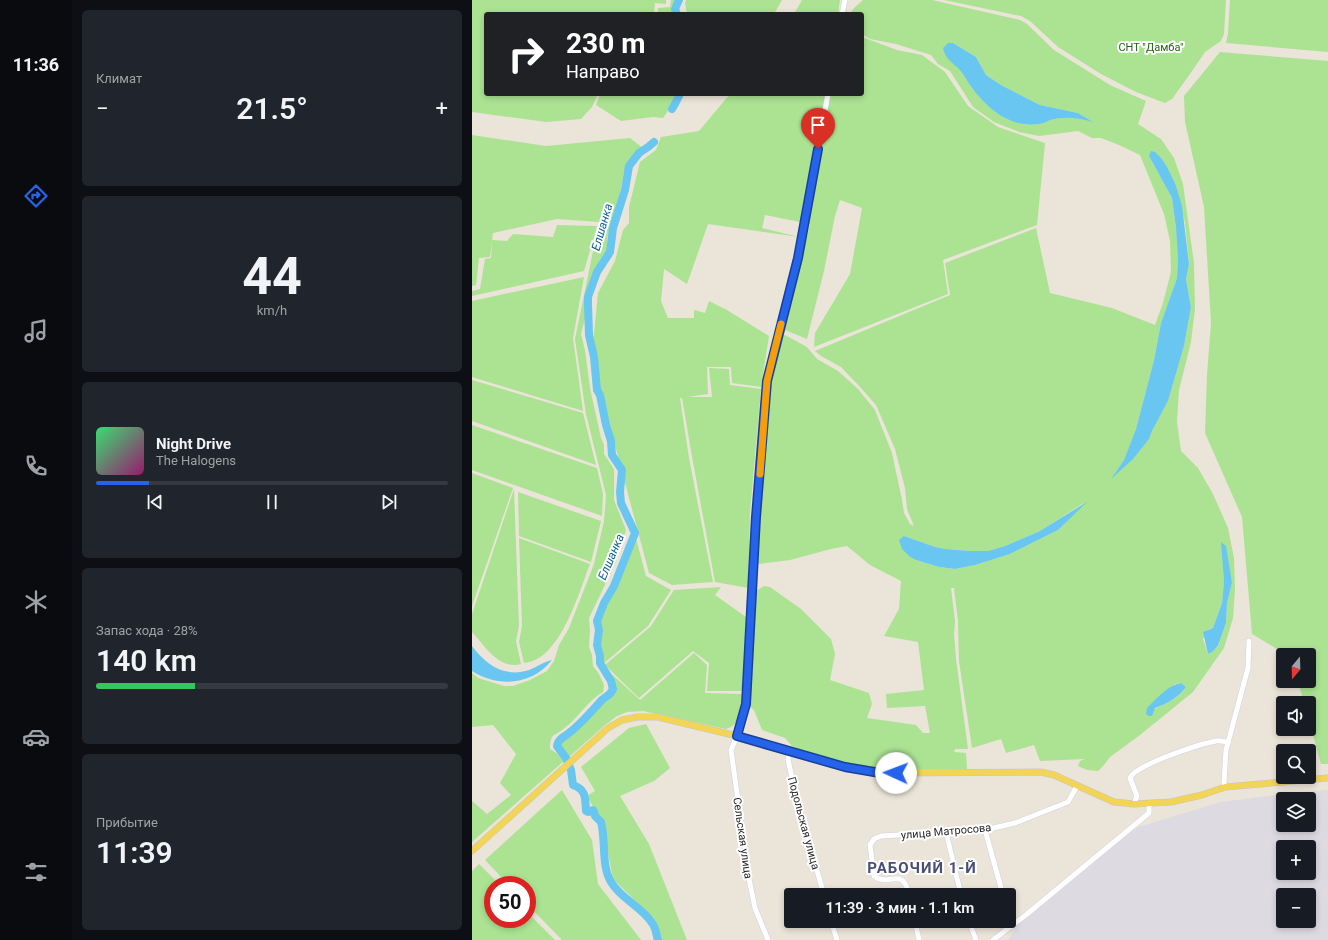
<!DOCTYPE html>
<html lang="ru">
<head>
<meta charset="utf-8">
<style>
	body { margin:0; font-family:Roboto,sans-serif; background:#20242c; color:#f1f3f6; height:100vh; display:flex; flex-direction:column; font-size:15px; white-space:nowrap }
	* { box-sizing:border-box; margin:0 }
	p { font-size:13px; color:#9ea1a6 }
	.icon { flex:none; width:22px; height:22px; fill:none; stroke:currentColor; stroke-width:2; stroke-linecap:round; stroke-linejoin:round }
	.map { position:relative; flex:1; overflow:hidden }
	.drawer { display:flex; flex-direction:column; gap:10px; padding:10px; background:#0d0f14; width:400px }
	.drawer>* { flex:none }
	.hud { position:absolute; left:12px; top:12px; width:380px; height:84px; border-radius:4px; box-shadow:0 2px 6px #0003; background:#202124; color:#fff; overflow:hidden }
	.needle { width:26px; rotate:199deg }
	.tools { position:absolute; left:804px; top:648px; display:grid; gap:8px }
	.tools a { display:grid; place-items:center; width:40px; height:40px; border-radius:4px; background:#171b24; box-shadow:0 2px 6px #0003; font-size:20px }
	.speed { position:absolute; left:12px; top:876px; display:flex; gap:8px; font-size:20px; font-weight:700; text-align:center }
	.speed>* { display:grid; place-content:center; width:52px; height:52px; border-radius:50%; background:#171b24; box-shadow:0 2px 6px #0003; line-height:1 }
	.speed .limit { border:6px solid #d22; background:#fff; color:#111 }
	.pin { position:absolute; display:grid; place-items:center; width:34px; height:34px; color:#fff; margin:-41px -17px; border-radius:50% 50% 50% 0; rotate:-45deg; box-shadow:0 0 4px #0007 }
	.pin .icon { rotate:45deg }
	.me { position:absolute; width:44px; margin:-22px; rotate:272deg; stroke-linejoin:round; filter:drop-shadow(0 0 3px #0008) }
	.turn { display:flex; align-items:center; gap:14px; height:84px; padding:0 16px; font-size:18px }
	.turn .icon { width:52px; height:52px; stroke-width:2.5 }
	.turn b { display:block; font-size:28px; line-height:34px }
	.big { font-size:30px; font-weight:600; line-height:1.1 }
	.drawer .tile { flex:1; display:flex; flex-direction:column; justify-content:center; gap:6px; min-width:0; padding:0 14px; border-radius:6px; background:#20242c }
	.drawer .dial { align-items:center; gap:0 }
	.dial b { font-size:52px; line-height:1 }
	.song { display:flex; align-items:center; gap:12px }
	.cover { width:48px; height:48px; border-radius:6px; background:linear-gradient(135deg,hsl(140 70% 55%),hsl(320 70% 35%)) }
	.played { height:4px; border-radius:2px; background:linear-gradient(90deg,#2563eb 15%,#363941 15%) }
	.keys { display:flex; justify-content:space-around; direction:ltr }
	.heat { display:flex; justify-content:space-between; align-items:center; font-size:22px; direction:ltr }
	.charge { height:6px; border-radius:3px; background:linear-gradient(90deg,#34c759 28%,#363941 0) }
	.trip { position:absolute; left:312px; top:888px; width:232px; height:40px; border-radius:4px; background:#171b24; box-shadow:0 2px 6px #0003; font-weight:600; line-height:40px; text-align:center }
	main { display:flex; flex:1; min-height:0 }
	.menu { display:flex; flex-direction:column; width:72px; justify-content:space-around; align-items:center; background:#090b0e; color:#9ea1a6 }
	.menu .icon { width:28px; height:28px }
	.menu .current { color:#2563eb }
	.menu b { font-size:18px; color:#f1f3f6 }
	.map>svg:first-child { display:block }
	.industrial { fill:#dddae2; fill-rule:evenodd }
	.green { fill:#abe393; fill-rule:evenodd }
	.water { fill:#69c6f0 }
	.lines { fill:none; stroke-linecap:round; stroke-linejoin:round }
	.river { stroke:#69c6f0; stroke-width:8 }
	.minor-casing { stroke:#ced1e1; stroke-width:6 }
	.major-casing { stroke:#c7c7c7; stroke-width:7 }
	.minor { stroke:#fff; stroke-width:5 }
	.major { stroke:#f2d456; stroke-width:6 }
	.route-casing { stroke:#184099; stroke-width:10 }
	.route { stroke:#2563eb; stroke-width:7 }
	.slow { stroke:#f59e0b; stroke-width:7 }
	.labels { text-anchor:middle; stroke-width:4; stroke-linejoin:round; paint-order:stroke }
	.park-label { font-size:11px; fill:#246418; stroke:#fff }
	.street-label { font-size:11px; fill:#282828; stroke:#fff }
	.water-label { font-size:12px; font-style:italic; fill:#0b6198; stroke:#fff }
	.district-label { font-size:15px; font-weight:bold; letter-spacing:1px; fill:#484e78; stroke:#fff }
</style>
</head>
<body>
<main>
<nav class="menu">
<b>11:36</b>
<svg class="icon current" aria-label="directions" viewBox="0 0 24 24"><path d="M12 3l9 9-9 9-9-9zM9 14v-3h6M13 9l2 2-2 2"/></svg>
<svg class="icon" aria-label="music" viewBox="0 0 24 24"><path d="M9 18V5l10-2v13"/><circle cx="6" cy="18" r="3"/><circle cx="16" cy="16" r="3"/></svg>
<svg class="icon" aria-label="phone" viewBox="0 0 24 24"><path d="M5 4h4l2 5-3 2q2 4 5 5l2-3 5 2v4C11 20 4 13 5 4z"/></svg>
<svg class="icon" aria-label="climate" viewBox="0 0 24 24"><path d="M12 3v18M4 7l16 10M4 17L20 7"/></svg>
<svg class="icon" aria-label="car" viewBox="0 0 24 24"><path d="M5 17H2v-5l4-1 3-4h7l3 4 3 1v5h-3M9 17h6M6 11h13"/><circle cx="7" cy="17" r="2"/><circle cx="17" cy="17" r="2"/></svg>
<svg class="icon" aria-label="filters" viewBox="0 0 24 24"><path d="M4 7h16M4 17h16"/><circle cx="9" cy="7" r="2"/><circle cx="15" cy="17" r="2"/></svg>
</nav>
<section class="drawer">
<div class="tile"><p>Климат</p>
<div class="heat"><a>−</a><b class="big">21.5°</b><a>+</a></div>
</div>
<div class="tile dial"><b>44</b><p>km/h</p></div>
<div class="tile">
<div class="song"><i class="cover"></i><div><b>Night Drive</b><p>The Halogens</p></div></div>
<div class="played"></div>
<div class="keys"><svg class="icon" aria-label="previous" viewBox="0 0 24 24"><path d="M18 5L8 12l10 7zM5 5v14"/></svg><svg class="icon" aria-label="pause" viewBox="0 0 24 24"><path d="M8 5v14M16 5v14"/></svg><svg class="icon" aria-label="next" viewBox="0 0 24 24"><path d="M6 5l10 7-10 7zM19 5v14"/></svg></div>
</div>
<div class="tile"><p>Запас хода · 28%</p><b class="big">140 km</b><div class="charge"></div></div>
<div class="tile"><p>Прибытие</p><b class="big">11:39</b></div>
</section>
<div class="map">
<svg width="856" height="940" viewBox="0 0 856 940">
	<rect width="100%" height="100%" fill="#ebe4d8"/>
	<path class="industrial" d="M856 790V940H536L548 922 660 829 749 802 827 792ZM811 799H837V825H811ZM811 847H837V873H811ZM811 895H837V921H811Z"/>
	<g class="green">
		<polygon points="0,0 194,0 194,4 183,3 182,14 14,14 14,94 126,94 120,107 109,119 74,122 0,112"/>
		<polygon points="199,0 206,0 203,4 201,14 186,14 186,8 198,7"/>
		<polygon points="214,0 310,0 302,14 215,14 213,3"/>
		<polygon points="330,0 368,0 366,14 322,14"/>
		<path d="M391 0H460L548 20 555 24 582 50 638 85 674 101 666 124 689 139 702 158 711 184 722 263 723 309 719 342 707 390 705 422 709 451 726 468 741 494 756 528 762 558 763 589 761 618 752 648 721 692 668 735 638 757 632 765 626 771 615 770 606 766 608 761 613 759 568 761 562 745 534 753 529 739 500 748 487 661 486 621 482 588H479L483 621 482 634 484 659 496 749H483L482 752 494 753 495 769H412L381 765 335 752 320 746 313 738 290 730 282 710 278 707 284 591 292 586 298 587 329 609 359 639 363 654 358 680 397 693 400 704 395 718 444 725 451 733H458L453 706 415 708 414 694 452 690 446 642 412 636 427 609 429 581 398 565 375 546 359 549 318 560 286 564 287 502 298 381 309 337 313 335 335 347 345 359 366 371 386 389 403 410 420 453 430 500 432 513 438 524 442 526 435 509 433 488 423 449 404 405 389 388 369 367 349 356 343 351 478 295 473 263 564 228 578 293 640 308 683 325 691 303 699 272 698 241 692 214 668 155 647 145 629 138H620L606 131 567 136 547 132 522 122 501 107 478 71 466 64 459 55 424 44 398 39 390 34V14H378L382 8ZM481 43 504 57 514 75 529 85 568 105 606 113 619 121C605 117 593 116 579 120 575 121 571 124 567 124 533 130 503 97 489 70 485 62 483 52 481 43ZM677 156 690 159 703 183 713 223 717 263 714 279 719 307 712 346 696 401 680 431 677 439 641 476 652 460 664 429 682 360 689 323 705 278 706 260 704 228 700 198ZM612 503 586 530 538 554 503 565 483 569 467 567 444 560 432 536 463 547 474 549 498 551H516L533 546 566 532ZM750 543 760 583 755 603 754 623 746 647 736 654 731 639 735 630 741 628 750 603 752 581ZM709 683 714 687C709 695 701 700 693 704 688 707 684 707 681 711L680 703 703 684Z"/>
		<polygon points="472,0 754,0 752,34 749,41 733,52 718,74 700,99 693,103 664,92 629,74 586,47 558,21 549,16"/>
		<polygon points="758,0 856,0 856,52 754,43 756,33"/>
		<polygon points="390,37 425,50 450,55 473,72 496,106 526,127 573,143 565,225 471,260 476,294 342,347 343,333 378,274 390,208 368,200 363,216 352,271 335,339 313,330 338,224 293,215 290,228 327,237 236,224 215,284 192,269 189,301 196,318 222,318 222,310 233,313 237,301 255,310 297,336 289,387 260,383 259,367 235,367 236,394 215,397 240,397 237,368 257,369 258,385 289,389 278,513 276,588 243,582 219,451 210,398 208,398 217,458 241,582 200,585 177,573 123,370 121,344 126,293 143,261 151,230 157,223 157,207 168,162 184,150 189,137 227,131 258,94 390,94"/>
		<polygon points="748,52 856,61 856,764 849,764 837,721 837,703 832,703 826,681 837,681 837,655 815,655 780,634 770,517 733,433 735,375 739,323 732,207 713,122 712,96"/>
		<polygon points="128,94 205,94 199,106 191,118 181,117 149,121 124,105"/>
		<path d="M0 135 74 146 158 138 172 149 162 154 152 172 146 204 141 215 135 239V251L133 258 127 266 123 274 113 300 114 315 109 334 113 350 118 388 129 438 132 445V454L142 469V500L154 530 143 564 117 618 118 631 117 647 120 655 121 666 127 674 132 685 131 692C115 701 106 719 90 730 87 733 82 734 80 737 78 742 78 745 78 749L86 754 92 761 0 842V801L15 814 39 795 28 783 44 754 21 725 0 727V673L6 678 32 686H41L58 680 75 671 82 661 87 645 97 628 122 564 132 521 134 495 114 414 103 339 127 222 85 219 21 233 20 240 35 241 41 234 81 237 85 225 125 226 112 271 0 296V291L8 289 13 259 19 258 20 241 18 257 7 258 4 285 0 286Z"/>
		<polygon points="112,277 101,338 111,411 0,377 0,301"/>
		<polygon points="0,380 111,413 124,465 0,421"/>
		<polygon points="0,425 125,468 131,494 130,516 0,470"/>
		<polygon points="0,473 41,488 0,606"/>
		<path d="M42 489 47 626 44 641 49 664C27 670 13 646 0 632V614Z"/>
		<polygon points="46,492 129,521 119,562 47,536"/>
		<path d="M162 531 174 576 199 590 176 626 131 664 127 665C122 639 119 615 136 593Z"/>
		<path d="M47 538 118 564C107 592 88 661 52 663L47 642 50 626Z"/>
		<polygon points="249,587 243,595 274,617 275,631 270,691 235,691 237,663 221,651 167,698 133,665 179,626 202,590"/>
		<path d="M222 653 235 665 233 693 270 694C270 707 269 725 254 729L171 711 155 712 145 716 133 725 97 757 82 746 83 741 94 733 110 719 126 701 133 697 138 691 135 680 129 667H132L168 700Z"/>
		<polygon points="174,724 198,768 182,781 148,796 177,844 215,940 187,940 181,921 176,913 141,879 130,822 115,796 123,791 109,767 157,728"/>
		<polygon points="90,790 120,840 126,884 169,940 90,940 55,904 55,885 37,885 13,860"/>
		<polygon points="7,864 28,885 21,885 21,919 55,919 55,912 83,940 0,940 0,871"/>
	</g>
	<g class="water">
		<path d="M476 43H481L504 57 514 75 529 85 568 105 606 113 621 122C607 118 593 116 579 120 575 121 571 124 567 124 534 130 506 100 491 74 484 63 474 62 471 48Z"/>
		<polygon points="679,151 683,152 690,159 695,167 703,183 710,206 717,264 714,279 719,307 712,346 696,401 680,431 677,439 661,459 639,479 652,460 664,429 682,360 689,323 705,278 706,260 704,228 700,198 677,156"/>
		<polygon points="615,502 586,530 538,554 503,565 483,569 467,567 444,560 437,556 430,549 427,540 432,536 463,547 474,549 498,551 516,551 533,546 566,532"/>
		<polygon points="749,542 754,546 760,583 755,603 754,623 746,646 740,652 736,654 731,632 741,628 750,603 752,581"/>
		<path d="M0 646C14 665 33 678 57 670 65 667 71 662 80 660 60 685 27 688 0 671Z"/>
		<path d="M709 683 714 687C707 697 695 704 683 708L680 716H677L674 714 675 708C684 699 696 685 709 683Z"/>
	</g>
	<g class="lines">
		<g class="river">
			<polyline points="205,14 203,9 207,0"/>
			<polyline points="200,109 203,104 208,94"/>
			<path d="M182 142 176 147 167 153 157 166 153 190 141 228 138 252 125 272 116 297V304L117 335 122 357 125 390 128 395 134 425 139 441 140 455 150 470 148 492 149 503 163 533 142 586 132 603 125 621 127 630 125 645 128 656V663L139 681 141 689C138 697 132 696 128 702 118 713 109 724 97 733 92 737 86 739 85 746L94 758 99 770 101 785C115 790 113 799 114 811L116 812 121 810 122 812 123 816 129 822C134 840 129 866 139 882 149 899 170 907 180 923 184 928 184 934 186 940"/>
		</g>
		<defs>
			<g id="minor">
				<polyline points="370,14 373,0"/>
				<polyline points="318,751 316,759 323,793 352,895"/>
				<polyline points="753,787 752,783 754,750 776,668 777,641"/>
				<path d="M662 804 665 796 658 778C663 765 728 744 744 741 748 740 752 742 756 742"/>
				<polyline points="513,830 531,895"/>
				<polyline points="474,832 489,895"/>
				<path d="M437 895C431 865 416 888 402 876L398 845 402 839 409 836 513 830 543 823 596 802 605 786"/>
				<polyline points="537,916 540,926"/>
				<polyline points="359,921 365,940"/>
				<polyline points="443,921 447,940"/>
				<polyline points="497,921 504,940"/>
				<polyline points="296,940 283,908 277,879 259,750 265,736 274,704 284,517 295,381 326,257 356,94"/>
				<polyline points="521,940 555,914 677,813 677,804"/>
			</g>
			<polyline id="major" points="0,851 136,728 150,720 165,717 186,717 265,736 373,767 408,773 569,772 582,775 642,802 662,804 699,802 730,795 753,787 856,778"/>
		</defs>
		<use href="#minor" class="minor-casing"/>
		<use href="#major" class="major-casing"/>
		<use href="#minor" class="minor"/>
		<use href="#major" class="major"/>
	</g>
	<g class="lines">
		<defs>
			<polyline id="route" points="346,149 326,258 295,381 284,517 274,704 265,736 373,767 408,773 424,773"/>
		</defs>
		<use href="#route" class="route-casing"/>
		<use href="#route" class="route"/>
		<polyline class="slow" points="288,474 295,381 309,324"/>
	</g>
	<g class="labels">
		<g class="park-label">
			<text x="679" y="51">СНТ "Дамба"</text>
		</g>
		<g class="street-label">
			<text transform="translate(332 823) rotate(75)" y="4">Подольская улица</text>
			<text transform="translate(474 831) rotate(-5)" y="4">улица Матросова</text>
			<text transform="translate(271 838) rotate(82)" y="4">Сельская улица</text>
		</g>
		<g class="water-label">
			<text transform="translate(130 227) rotate(-74)" y="4">Елшанка</text>
			<text transform="translate(139 557) rotate(-67)" y="4">Елшанка</text>
		</g>
		<g class="district-label">
			<text x="450" y="873">РАБОЧИЙ 1‑Й</text>
		</g>
	</g>
</svg>
<div class="tools">
<a><svg class="needle" viewBox="-14 -14 28 28"><path d="M0-13l5 13h-10z" fill="#e53935"/><path d="M0 13l5-13h-10z" fill="#9ea1a6"/></svg></a>
<a><svg class="icon" aria-label="sound" viewBox="0 0 24 24"><path d="M4 9h4l5-4v14l-5-4H4zM17 9q2 3 0 6"/></svg></a>
<a><svg class="icon" aria-label="search" viewBox="0 0 24 24"><circle cx="10" cy="10" r="6"/><path d="M15 15l6 6"/></svg></a>
<a><svg class="icon" aria-label="layers" viewBox="0 0 24 24"><path d="M12 4l9 5-9 5-9-5zM3 14l9 5 9-5"/></svg></a>
<a>+</a>
<a>−</a>
</div>
<div class="speed"><div class="limit">50</div></div>
<div class="pin" style="left:346px;top:149px;background:#d93025"><svg class="icon" aria-label="arrive" viewBox="0 0 24 24"><path d="M6 21V4h12l-3 4 3 4H6"/></svg></div>
<svg class="me" style="left:424px;top:773px" viewBox="-20 -20 40 40"><circle r="19" fill="#fff"/><path d="M0-13L10 11 0 6-10 11z" fill="#2563eb"/></svg>
<div class="trip">11:39 · 3 мин · 1.1 km</div>
<div class="hud">
<div class="turn"><svg class="icon" aria-label="right" viewBox="0 0 24 24"><path d="M7 20v-9h11M14 6l5 5-5 5"/></svg><div><b>230 m</b>Направо</div></div>
</div>
</div>
</main>
</body>
</html>
